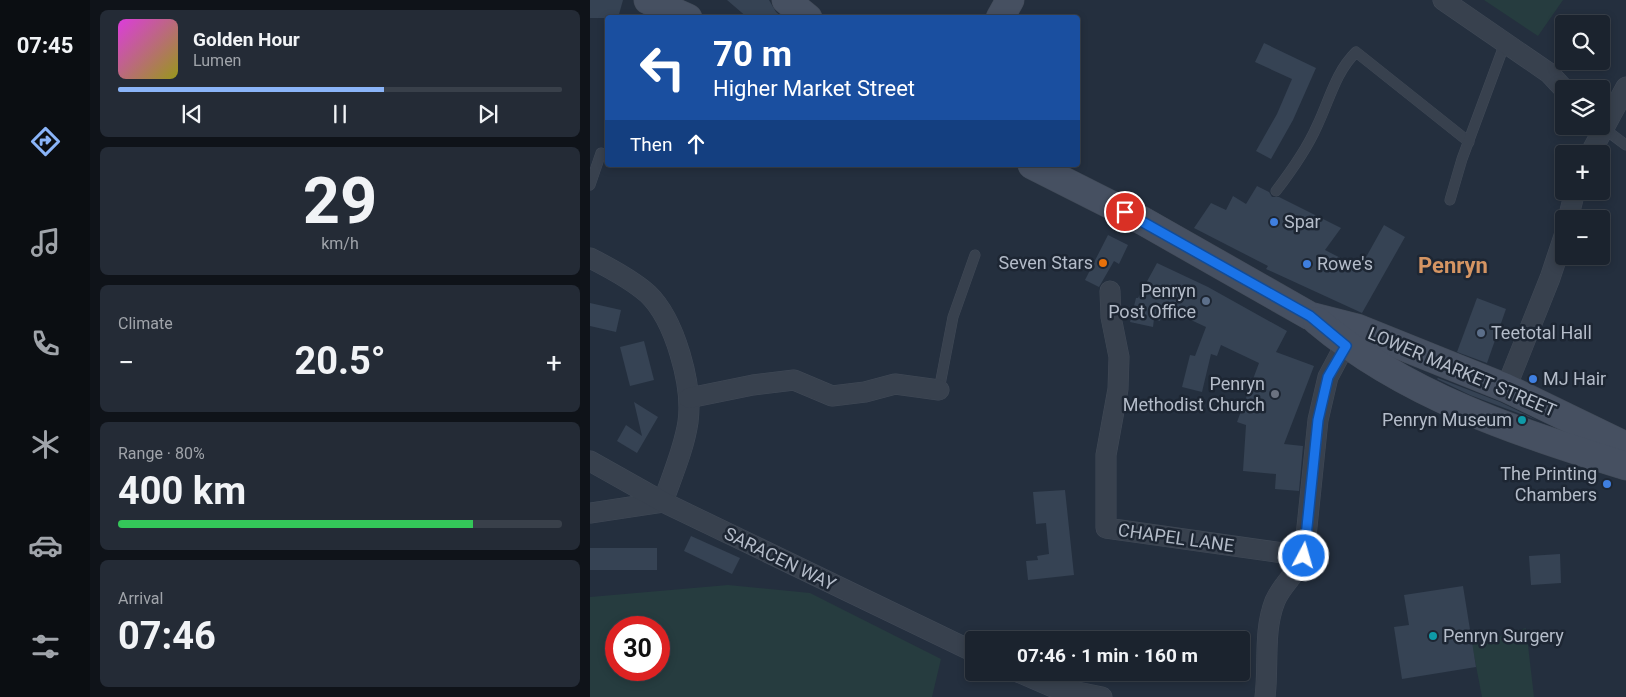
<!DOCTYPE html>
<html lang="en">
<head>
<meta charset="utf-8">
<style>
	body { margin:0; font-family:Roboto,sans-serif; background:#242b36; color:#f1f3f6; height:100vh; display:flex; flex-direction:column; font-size:19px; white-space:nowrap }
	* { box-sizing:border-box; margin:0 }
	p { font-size:16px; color:#a0a4aa }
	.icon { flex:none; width:28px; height:28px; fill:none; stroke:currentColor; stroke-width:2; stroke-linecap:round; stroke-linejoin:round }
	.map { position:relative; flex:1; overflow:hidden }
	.drawer { display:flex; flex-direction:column; gap:10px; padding:10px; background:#0f1319; width:500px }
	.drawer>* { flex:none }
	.top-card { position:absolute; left:15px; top:15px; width:475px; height:152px; border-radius:5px; box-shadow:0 2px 8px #0003,0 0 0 1px #39404a; background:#1a4fa0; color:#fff; overflow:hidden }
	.tools { position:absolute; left:965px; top:15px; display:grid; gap:10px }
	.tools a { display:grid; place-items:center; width:55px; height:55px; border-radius:5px; background:#1b232e; box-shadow:0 2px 8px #0003,0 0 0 1px #39404a; font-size:25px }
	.speed { position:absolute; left:15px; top:616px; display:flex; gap:10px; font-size:25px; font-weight:700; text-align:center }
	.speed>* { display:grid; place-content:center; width:65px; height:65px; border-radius:50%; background:#1b232e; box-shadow:0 2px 8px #0003,0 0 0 1px #39404a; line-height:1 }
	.speed .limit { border:8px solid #d22; background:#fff; color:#111 }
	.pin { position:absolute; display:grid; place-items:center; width:42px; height:42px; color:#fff; margin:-21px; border:2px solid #fff; border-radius:50%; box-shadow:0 1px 5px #0007 }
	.me { position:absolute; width:55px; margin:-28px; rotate:6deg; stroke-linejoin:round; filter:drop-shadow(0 0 4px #0008) }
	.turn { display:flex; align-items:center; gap:18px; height:105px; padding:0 25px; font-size:22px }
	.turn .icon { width:65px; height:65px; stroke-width:2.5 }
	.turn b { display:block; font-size:35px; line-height:42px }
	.then { display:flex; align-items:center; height:48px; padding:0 25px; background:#0003; gap:10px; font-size:19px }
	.big { font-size:38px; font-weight:700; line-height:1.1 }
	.drawer .tile { flex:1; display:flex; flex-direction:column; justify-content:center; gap:8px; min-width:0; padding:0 18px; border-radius:8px; background:#242b36 }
	.drawer .dial { align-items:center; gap:0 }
	.dial b { font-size:65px; line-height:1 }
	.song { display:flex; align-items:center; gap:15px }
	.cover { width:60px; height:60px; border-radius:8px; background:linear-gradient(135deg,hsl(300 70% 55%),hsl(60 70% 35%)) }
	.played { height:5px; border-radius:2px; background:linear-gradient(90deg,#8ab4f8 60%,#39404a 60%) }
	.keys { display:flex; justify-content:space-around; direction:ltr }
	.heat { display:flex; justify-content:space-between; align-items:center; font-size:28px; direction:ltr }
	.charge { height:8px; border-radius:4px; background:linear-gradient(90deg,#34c759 80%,#39404a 0) }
	.trip { position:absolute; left:375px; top:631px; width:285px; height:50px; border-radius:5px; background:#1b232e; box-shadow:0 2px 8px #0003,0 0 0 1px #39404a; font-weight:700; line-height:50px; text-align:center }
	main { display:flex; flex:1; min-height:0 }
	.menu { display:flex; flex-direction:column; width:90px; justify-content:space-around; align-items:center; background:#0b0e12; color:#a0a4aa }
	.menu .icon { width:35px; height:35px }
	.menu .selected { color:#8ab4f8 }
	.menu b { font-size:22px; color:#f1f3f6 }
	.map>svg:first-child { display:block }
	.green { fill:#263c3f; fill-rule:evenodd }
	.building { fill:#364354 }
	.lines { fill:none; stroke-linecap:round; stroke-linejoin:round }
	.lane-casing { stroke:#414a57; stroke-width:11 }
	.street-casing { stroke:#414a57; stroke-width:21 }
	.secondary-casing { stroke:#414a57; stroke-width:29 }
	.lane { stroke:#38414e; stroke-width:10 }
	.street { stroke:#38414e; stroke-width:20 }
	.secondary { stroke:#465061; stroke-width:28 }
	.route-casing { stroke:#114b97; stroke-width:12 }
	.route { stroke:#1a73e8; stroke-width:9 }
	.shop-dot { fill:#3f7fe0; stroke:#1d2633; stroke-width:2 }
	.food-dot { fill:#e8710a; stroke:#1d2633; stroke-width:2 }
	.service-dot { fill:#5c6f8a; stroke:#1d2633; stroke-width:2 }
	.worship-dot { fill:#6b7280; stroke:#1d2633; stroke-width:2 }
	.culture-dot { fill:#0f9aa8; stroke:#1d2633; stroke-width:2 }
	.labels { text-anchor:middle; stroke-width:5; stroke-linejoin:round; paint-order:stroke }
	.poi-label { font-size:18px; fill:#b4bcc9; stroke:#1d2633; text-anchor:start }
	.street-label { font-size:18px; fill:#b4bcc9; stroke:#1d2633 }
	.district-label { font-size:22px; font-weight:bold; fill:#d59563; stroke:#1d2633 }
</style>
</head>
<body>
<main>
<nav class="menu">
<b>07:45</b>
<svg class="icon selected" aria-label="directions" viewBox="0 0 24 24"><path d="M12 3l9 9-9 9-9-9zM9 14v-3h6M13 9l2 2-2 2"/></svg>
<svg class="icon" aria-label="music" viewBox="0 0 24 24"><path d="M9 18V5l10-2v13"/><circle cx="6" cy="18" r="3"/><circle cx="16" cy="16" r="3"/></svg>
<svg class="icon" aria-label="phone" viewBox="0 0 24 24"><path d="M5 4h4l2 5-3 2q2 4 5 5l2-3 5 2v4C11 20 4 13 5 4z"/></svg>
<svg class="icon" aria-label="climate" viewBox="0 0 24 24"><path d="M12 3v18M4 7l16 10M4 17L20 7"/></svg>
<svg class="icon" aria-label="car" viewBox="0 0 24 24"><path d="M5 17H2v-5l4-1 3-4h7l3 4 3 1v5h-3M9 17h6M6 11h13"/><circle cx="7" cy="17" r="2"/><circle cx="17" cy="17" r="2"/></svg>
<svg class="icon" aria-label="filters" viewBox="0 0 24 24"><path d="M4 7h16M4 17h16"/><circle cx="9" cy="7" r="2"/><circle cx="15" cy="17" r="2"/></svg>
</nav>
<section class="drawer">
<div class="tile">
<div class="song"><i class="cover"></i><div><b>Golden Hour</b><p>Lumen</p></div></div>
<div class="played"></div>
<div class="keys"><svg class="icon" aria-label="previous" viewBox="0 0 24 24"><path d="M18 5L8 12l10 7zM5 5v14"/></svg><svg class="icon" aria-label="pause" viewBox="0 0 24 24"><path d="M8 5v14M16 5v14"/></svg><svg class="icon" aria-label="next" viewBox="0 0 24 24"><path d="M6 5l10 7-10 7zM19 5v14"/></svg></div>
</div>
<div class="tile dial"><b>29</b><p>km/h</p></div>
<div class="tile"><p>Climate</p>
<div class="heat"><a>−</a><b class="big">20.5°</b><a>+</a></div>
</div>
<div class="tile"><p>Range · 80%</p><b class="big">400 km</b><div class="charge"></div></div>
<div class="tile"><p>Arrival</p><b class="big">07:46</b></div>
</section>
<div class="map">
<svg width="1036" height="697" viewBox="0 0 1036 697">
	<rect width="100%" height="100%" fill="#242f3e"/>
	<g class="green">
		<polygon points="894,0 973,0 948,36"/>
		<path d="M138 585 220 593 351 659 342 697H0V597ZM26 628H69V670H26Z"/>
		<polygon points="936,628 944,697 892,697 882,645"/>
	</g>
	<g class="building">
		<polygon points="0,0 33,0 28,18 0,18"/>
		<polygon points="137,0 179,0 186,12 193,18 158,18"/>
		<polygon points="674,43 726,68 703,120 681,159 666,151 687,114 702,79 665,62"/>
		<polygon points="667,186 679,192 682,197 689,197 751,228 735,250 770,268 794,225 815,237 772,313 676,269 678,266 604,228 621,203 636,210 643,196 656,204"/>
		<polygon points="518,235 538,245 529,264 524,261 509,287 495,280"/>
		<polygon points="567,263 618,287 697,331 686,352 724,366 694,444 713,446 709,491 685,489 686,474 653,471 656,425 647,422 669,363 631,345 627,356 621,354 612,392 592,387 600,355 605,356 616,327 573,307 570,321 564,319 563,327 540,322 546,298 548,298"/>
		<polygon points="887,298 916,309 897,363 867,352"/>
		<polygon points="0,303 31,310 26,332 0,326"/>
		<polygon points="54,341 64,380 40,386 30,347"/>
		<polygon points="848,378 910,402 947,420 880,395 847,379"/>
		<polygon points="44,402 68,417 47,453 27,441 36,425 52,436"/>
		<polygon points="475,490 484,575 438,580 436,561 448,560 447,556 459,554 456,523 446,524 443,492"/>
		<polygon points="101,536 150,558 142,574 94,551"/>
		<rect x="0" y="548" width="67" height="22"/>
		<polygon points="970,554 971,583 941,585 939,556"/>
		<polygon points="873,586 886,667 812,679 804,627 819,625 814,595"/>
	</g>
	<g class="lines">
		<defs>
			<g id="lane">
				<polyline points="1013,128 1036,145"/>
				<polyline points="0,185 11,153"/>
				<path d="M686 191C702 170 717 149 727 126 740 99 745 73 766 52L879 142"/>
				<polyline points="860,200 872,159 915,43"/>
				<polyline points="349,390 363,317 385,255"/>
			</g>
			<g id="street">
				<polyline points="853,0 959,73 974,89"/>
				<polyline points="1000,154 1036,87"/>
				<polyline points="978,219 985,191"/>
				<path d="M0 258C20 268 41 279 58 294 85 320 103 385 98 422 94 449 82 476 73 502L0 513"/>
				<polyline points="520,291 521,317 529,357 528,389 516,455 516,528 714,556"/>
				<polyline points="916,388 960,278 974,236"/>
				<polyline points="99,398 163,385 204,380 242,396 275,392 305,384 349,390"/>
				<polyline points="0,461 73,502 384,652"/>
				<polyline points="428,672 463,687 512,697"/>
				<path d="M675 697C679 666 673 631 685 601 692 584 707 574 714 556L728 420 738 377 755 345"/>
			</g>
			<g id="secondary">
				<polyline points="58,0 98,18"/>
				<polyline points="196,0 218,18"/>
				<polyline points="410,18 420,0"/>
				<polyline points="442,165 553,221 720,316 767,328 916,388 1036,446"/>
				<path d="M727 321C816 396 927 432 1036 466"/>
			</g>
		</defs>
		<use href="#lane" class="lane-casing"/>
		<use href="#street" class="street-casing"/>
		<use href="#secondary" class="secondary-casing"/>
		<use href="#lane" class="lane"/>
		<use href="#street" class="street"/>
		<use href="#secondary" class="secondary"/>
	</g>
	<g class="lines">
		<defs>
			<polyline id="route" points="535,212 720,316 756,346 738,377 728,420 714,556"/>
		</defs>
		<use href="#route" class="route-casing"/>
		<use href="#route" class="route"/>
	</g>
	<g class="shop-dot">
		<circle cx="684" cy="222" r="5"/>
		<circle cx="717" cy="264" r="5"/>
		<circle cx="943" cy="379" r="5"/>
		<circle cx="1017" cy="484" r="5"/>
	</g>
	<circle class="food-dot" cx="513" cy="263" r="5"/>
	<g class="service-dot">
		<circle cx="616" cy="301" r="5"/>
		<circle cx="891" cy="333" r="5"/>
	</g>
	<circle class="worship-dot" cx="685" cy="394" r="5"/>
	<g class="culture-dot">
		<circle cx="932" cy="420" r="5"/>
		<circle cx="843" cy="636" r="5"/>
	</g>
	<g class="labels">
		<g class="poi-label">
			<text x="694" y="228">Spar</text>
			<text x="503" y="269" text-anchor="end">Seven Stars</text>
			<text x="727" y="270">Rowe's</text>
			<text x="606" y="297" text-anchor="end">Penryn<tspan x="606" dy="21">Post Office</tspan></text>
			<text x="901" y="339">Teetotal Hall</text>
			<text x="953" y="385">MJ Hair</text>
			<text x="675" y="390" text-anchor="end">Penryn<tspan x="675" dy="21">Methodist Church</tspan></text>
			<text x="922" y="426" text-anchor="end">Penryn Museum</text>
			<text x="1007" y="480" text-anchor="end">The Printing<tspan x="1007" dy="21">Chambers</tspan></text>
			<text x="853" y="642">Penryn Surgery</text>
		</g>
		<g class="street-label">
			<text transform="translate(872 372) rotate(23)" y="6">LOWER MARKET STREET</text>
			<text transform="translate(586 538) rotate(8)" y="6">CHAPEL LANE</text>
			<text transform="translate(190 559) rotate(26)" y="6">SARACEN WAY</text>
		</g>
		<g class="district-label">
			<text x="863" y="273">Penryn</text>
		</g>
	</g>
</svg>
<div class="tools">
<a><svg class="icon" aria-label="search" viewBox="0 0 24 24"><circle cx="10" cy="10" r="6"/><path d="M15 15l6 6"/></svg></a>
<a><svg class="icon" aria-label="layers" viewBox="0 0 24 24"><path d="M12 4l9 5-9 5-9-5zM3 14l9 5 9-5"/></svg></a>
<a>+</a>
<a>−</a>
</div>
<div class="speed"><div class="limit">30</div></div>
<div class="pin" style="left:535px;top:212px;background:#d93025"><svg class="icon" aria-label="arrive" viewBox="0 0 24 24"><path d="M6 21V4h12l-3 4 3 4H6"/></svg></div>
<svg class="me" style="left:714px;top:556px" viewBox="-20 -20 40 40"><circle r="17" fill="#1a73e8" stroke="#fff" stroke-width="3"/><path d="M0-11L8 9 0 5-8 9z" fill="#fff"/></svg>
<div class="trip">07:46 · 1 min · 160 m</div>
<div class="top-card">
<div class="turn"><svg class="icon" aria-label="left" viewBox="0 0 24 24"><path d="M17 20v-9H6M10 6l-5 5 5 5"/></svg><div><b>70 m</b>Higher Market Street</div></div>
<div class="then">Then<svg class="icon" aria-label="ahead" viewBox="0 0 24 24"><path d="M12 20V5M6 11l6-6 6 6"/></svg></div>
</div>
</div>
</main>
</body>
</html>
